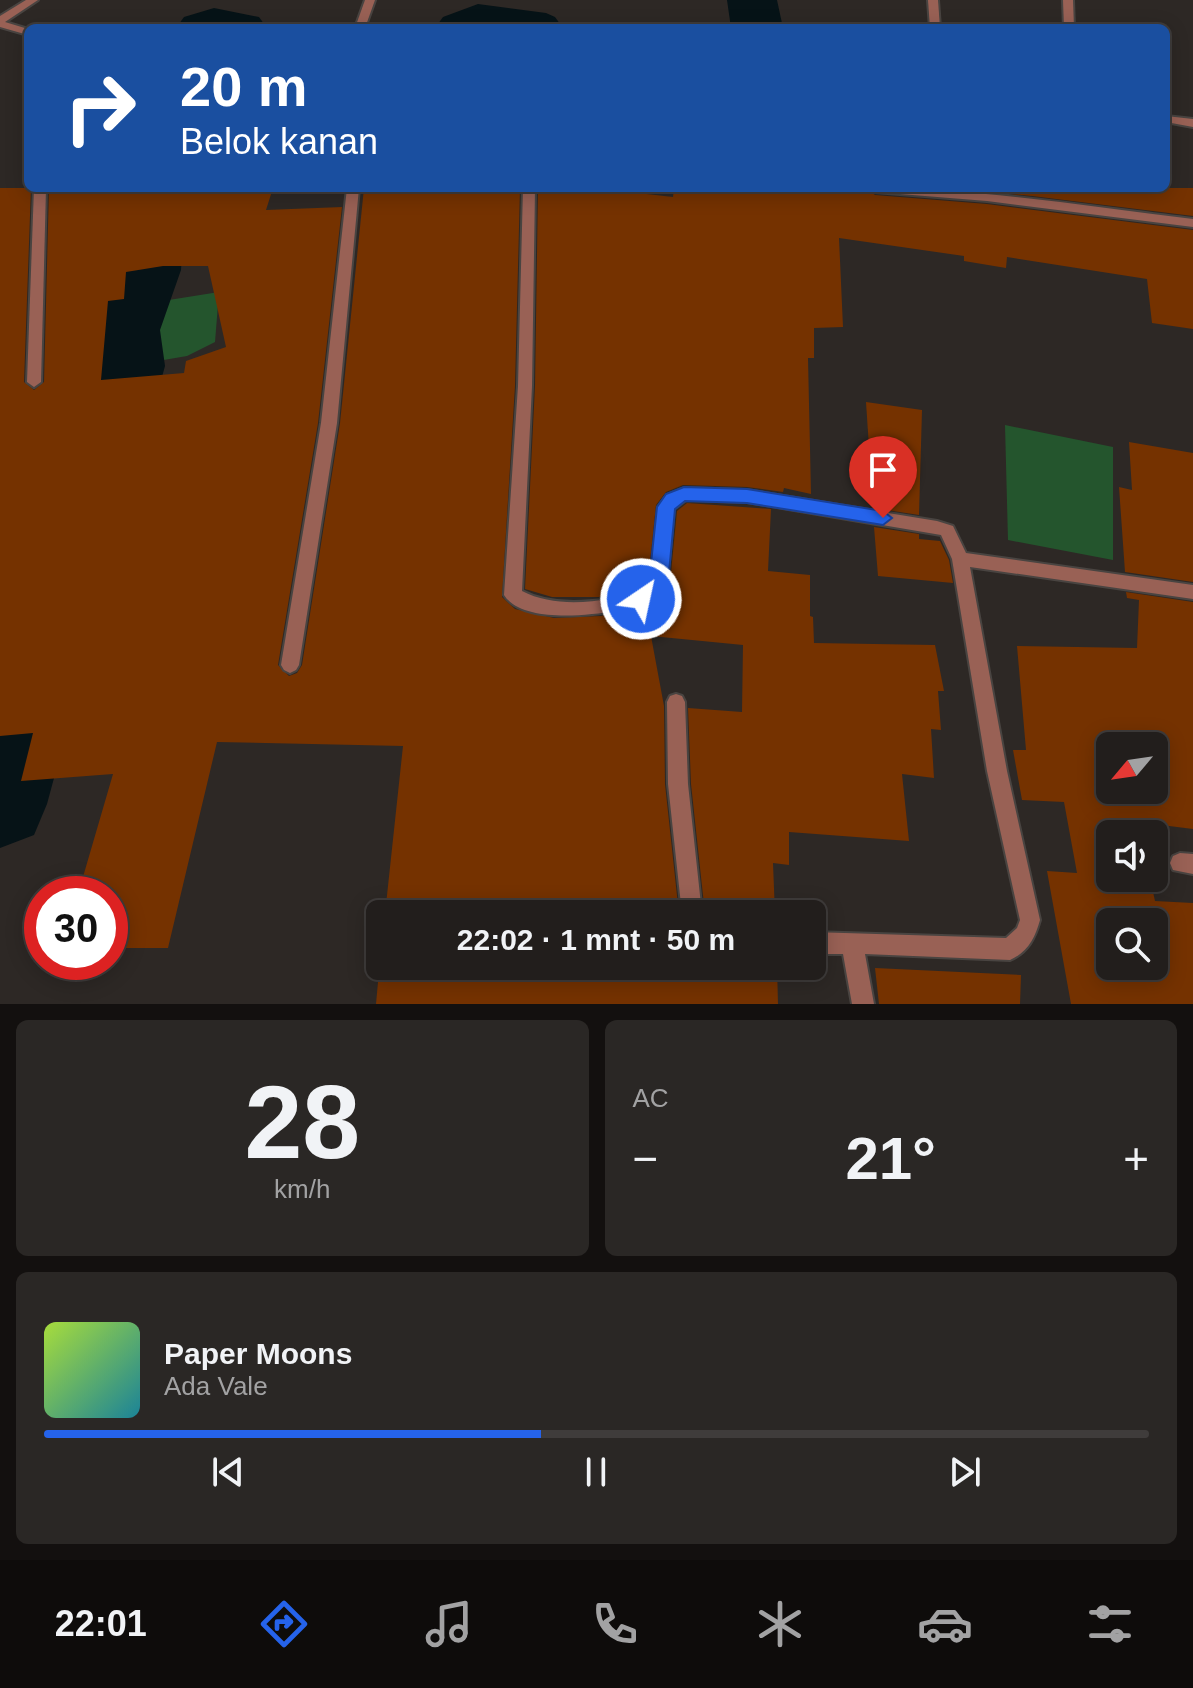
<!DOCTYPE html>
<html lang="id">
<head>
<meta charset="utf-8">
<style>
	body { margin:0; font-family:Helvetica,sans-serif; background:#2a2725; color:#f1f3f6; height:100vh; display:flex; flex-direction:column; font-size:30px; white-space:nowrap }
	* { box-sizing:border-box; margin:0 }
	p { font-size:26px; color:#a2a2a3 }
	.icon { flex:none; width:44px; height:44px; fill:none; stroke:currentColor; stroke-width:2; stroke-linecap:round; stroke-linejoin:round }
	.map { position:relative; height:1004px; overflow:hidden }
	.side { display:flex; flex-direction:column; gap:16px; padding:16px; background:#13100f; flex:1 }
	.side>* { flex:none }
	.hud { position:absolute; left:24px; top:24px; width:1146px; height:168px; border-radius:12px; box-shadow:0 4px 20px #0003,0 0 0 2px #3f3c3b; background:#1a4fa0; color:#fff; overflow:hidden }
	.needle { width:52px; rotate:241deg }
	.fabs { position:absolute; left:1096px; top:732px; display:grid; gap:16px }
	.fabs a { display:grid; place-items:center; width:72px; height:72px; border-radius:12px; background:#221e1c; box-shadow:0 4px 20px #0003,0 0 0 2px #3f3c3b; font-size:40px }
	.speed { position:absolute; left:24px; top:876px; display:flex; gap:16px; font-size:40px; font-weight:700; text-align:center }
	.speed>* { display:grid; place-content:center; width:104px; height:104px; border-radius:50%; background:#221e1c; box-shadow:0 4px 20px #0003,0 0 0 2px #3f3c3b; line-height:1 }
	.speed .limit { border:12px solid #d22; background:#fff; color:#111 }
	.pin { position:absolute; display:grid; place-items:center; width:68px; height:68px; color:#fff; margin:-82px -34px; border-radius:50% 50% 50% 0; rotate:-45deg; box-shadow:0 0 8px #0007 }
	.pin .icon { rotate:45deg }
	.me { position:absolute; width:88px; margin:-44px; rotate:34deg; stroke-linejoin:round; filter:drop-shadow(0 0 6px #0008) }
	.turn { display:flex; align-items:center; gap:28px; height:168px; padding:0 24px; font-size:36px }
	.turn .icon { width:104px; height:104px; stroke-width:2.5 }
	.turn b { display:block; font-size:56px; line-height:68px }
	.big { font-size:60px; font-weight:700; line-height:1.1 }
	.side .card { flex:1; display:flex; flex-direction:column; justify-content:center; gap:12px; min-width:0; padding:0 28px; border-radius:12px; background:#2a2725 }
	.side .dial { align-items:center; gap:0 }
	.dial b { font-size:104px; line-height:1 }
	.song { display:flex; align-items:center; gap:24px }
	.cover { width:96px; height:96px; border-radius:12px; background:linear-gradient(135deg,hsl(80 70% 55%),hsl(190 70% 35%)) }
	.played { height:8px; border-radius:4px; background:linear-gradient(90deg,#2563eb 45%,#3f3c3b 45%) }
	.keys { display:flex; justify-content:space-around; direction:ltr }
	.heat { display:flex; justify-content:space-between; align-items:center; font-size:44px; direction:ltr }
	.side .tiles { flex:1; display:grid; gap:16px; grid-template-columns:1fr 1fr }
	.card:last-child { grid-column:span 2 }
	.trip { position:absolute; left:366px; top:900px; width:460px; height:80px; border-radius:12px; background:#221e1c; box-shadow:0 4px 20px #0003,0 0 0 2px #3f3c3b; font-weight:700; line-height:80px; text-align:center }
	.dock { display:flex; height:128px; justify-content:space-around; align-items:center; background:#0e0c0b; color:#a2a2a3 }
	.dock .icon { width:56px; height:56px }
	.dock .current { color:#2563eb }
	.dock b { font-size:36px; color:#f1f3f6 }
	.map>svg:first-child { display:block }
	.green { fill:#24552d }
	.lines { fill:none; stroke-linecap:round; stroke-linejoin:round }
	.river { fill:#061317; fill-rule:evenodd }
	.building { fill:#753200; fill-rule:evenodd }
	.minor-casing { stroke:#494441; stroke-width:4 }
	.minor { fill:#996155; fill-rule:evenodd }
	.route { fill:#2563eb; stroke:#184099; stroke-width:2 }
</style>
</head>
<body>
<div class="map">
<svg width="1193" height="1004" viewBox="0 0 1193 1004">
	<rect width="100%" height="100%" fill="#2d2825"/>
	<g class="green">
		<polygon points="219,292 215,342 187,356 146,363 150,303"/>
		<polygon points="1005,425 1113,447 1113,560 1008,540"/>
	</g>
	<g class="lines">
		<g class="river">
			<polygon points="727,0 777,0 783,28 731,28"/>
			<polygon points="478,4 546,13 555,17 563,28 435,28 443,17"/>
			<polygon points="214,8 259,17 267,28 176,28 184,17"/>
			<polygon points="126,188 186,188 181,270 160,330 165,366 134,479 123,499 96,508 69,499 58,479 95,366 92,330 115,270"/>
			<polygon points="51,594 81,605 94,630 47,804 34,835 0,848 0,656 21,605"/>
		</g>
	</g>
	<g class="building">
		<path d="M0 188H31L24 382 34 390 44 382 49 188H150V194L273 188 266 210 342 207 318 423 278 665 289 676 297 673 302 665 340 423 364 188H520L515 386 502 597 515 609 554 618 601 616 658 604 670 583 677 511 687 503 771 509 768 571 810 575V616L813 617 814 643 935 645 944 691H938L941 730 931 729 934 778 902 774 909 841 789 832V865L773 863 775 914H705L691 784 688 708 742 712 743 645 651 636 664 706 665 784 679 914H385L403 746 217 742 168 948H110V894H78L113 774 21 781 33 733 0 736ZM163 266H208L226 347 186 361 184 373 101 380 108 301 124 299 126 272Z"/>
		<polygon points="538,188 594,188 673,197 674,188 866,188 875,195 987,204 1193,230 1193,329 1152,323 1147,279 1007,257 1006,268 964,261 964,256 839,238 843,327 814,328 814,358 808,358 811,494 784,488 783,492 747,487 683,485 666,492 656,505 648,581 643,588 599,597 552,597 525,589 535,386"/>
		<polygon points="950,188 1193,188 1193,216 1032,196"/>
		<polygon points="866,402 922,410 919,515 873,508"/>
		<polygon points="1129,442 1193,453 1193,582 1125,572 1119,487 1132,490"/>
		<polygon points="874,527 919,534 919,539 940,541 949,560 953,583 878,576"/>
		<path d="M1126 592 1193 602V829L1137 822 1140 834H1110V878H1150L1155 901 1193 903V1004H1071L1047 871 1077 873 1064 802 1022 800 1013 750H1026L1017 646 1137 648 1139 600 1127 598ZM1110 746H1154V790H1110ZM1110 922H1154V966H1110Z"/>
		<polygon points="380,960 380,966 777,966 778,1004 376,1004"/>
		<polygon points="875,968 1021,975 1020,1004 879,1004"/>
	</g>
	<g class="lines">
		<defs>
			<g id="minor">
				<polygon points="26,0 38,0 5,22 28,29 28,35 0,27 0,16"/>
				<polygon points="365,0 375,0 365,28 355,28"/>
				<polygon points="928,0 938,0 940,28 930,28"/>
				<polygon points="1063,0 1073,0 1074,28 1064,28"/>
				<polygon points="1166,116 1193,119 1193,127 1166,122"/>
				<polygon points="34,188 46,188 41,382 34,387 27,382"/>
				<polygon points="347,188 359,188 337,423 299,665 296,670 290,673 284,670 281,665 321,423"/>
				<path d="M523 188H535L532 386 522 591C558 610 608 601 645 591L651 582 658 507 667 495 684 488 747 490 937 521 953 526 966 553 1193 585V599L970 567 1007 771 1040 920C1035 938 1028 952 1010 960L865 954 874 1004H852L843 954H812V932L1006 938 1017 928 1020 920 987 771 952 559 941 535 747 502 686 500 674 509 667 583 657 601C625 612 526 630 504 595L518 386Z"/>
				<path d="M869 188C978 188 1085 206 1193 219V227L987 201 875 192Z"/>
				<polygon points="676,694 682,696 685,702 688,784 702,914 682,914 668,784 667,702 670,696"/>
				<polygon points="1180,853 1193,854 1193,874 1173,870 1170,863 1173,856"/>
			</g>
		</defs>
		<use href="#minor" class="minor-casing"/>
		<use href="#minor" class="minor"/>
	</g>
	<polygon class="route" points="684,487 747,489 883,511 892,518 883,525 747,503 685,501 675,509 668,583 658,601 641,607 634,605 631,599 634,593 644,590 649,582 657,507 666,494"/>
</svg>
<div class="fabs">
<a><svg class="needle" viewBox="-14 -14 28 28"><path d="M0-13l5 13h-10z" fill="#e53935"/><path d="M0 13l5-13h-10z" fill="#a2a2a3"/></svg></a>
<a><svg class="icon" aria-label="sound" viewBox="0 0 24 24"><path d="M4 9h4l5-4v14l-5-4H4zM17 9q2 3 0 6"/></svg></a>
<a><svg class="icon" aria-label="search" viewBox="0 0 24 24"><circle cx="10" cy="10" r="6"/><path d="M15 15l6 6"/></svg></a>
</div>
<div class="speed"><div class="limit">30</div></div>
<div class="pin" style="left:883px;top:518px;background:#d93025"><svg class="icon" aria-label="arrive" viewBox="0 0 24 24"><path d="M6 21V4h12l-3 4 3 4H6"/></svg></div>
<svg class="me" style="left:641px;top:599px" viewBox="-20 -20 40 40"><circle r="17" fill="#2563eb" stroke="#fff" stroke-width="3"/><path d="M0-11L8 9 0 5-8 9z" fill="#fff"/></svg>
<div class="trip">22:02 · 1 mnt · 50 m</div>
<div class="hud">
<div class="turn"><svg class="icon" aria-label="right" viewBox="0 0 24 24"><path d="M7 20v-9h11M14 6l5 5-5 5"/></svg><div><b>20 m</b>Belok kanan</div></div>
</div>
</div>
<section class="side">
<div class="tiles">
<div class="card dial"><b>28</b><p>km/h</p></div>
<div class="card"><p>AC</p>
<div class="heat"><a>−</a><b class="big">21°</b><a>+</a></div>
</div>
<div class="card">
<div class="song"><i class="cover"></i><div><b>Paper Moons</b><p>Ada Vale</p></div></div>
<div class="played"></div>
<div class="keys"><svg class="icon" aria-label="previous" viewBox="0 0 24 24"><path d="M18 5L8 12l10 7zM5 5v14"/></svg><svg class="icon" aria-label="pause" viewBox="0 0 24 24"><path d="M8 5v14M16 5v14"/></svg><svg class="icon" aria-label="next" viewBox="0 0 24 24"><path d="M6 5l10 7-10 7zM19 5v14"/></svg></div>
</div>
</div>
</section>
<nav class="dock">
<b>22:01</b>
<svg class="icon current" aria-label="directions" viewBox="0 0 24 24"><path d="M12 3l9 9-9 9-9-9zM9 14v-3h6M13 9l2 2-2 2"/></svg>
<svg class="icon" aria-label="music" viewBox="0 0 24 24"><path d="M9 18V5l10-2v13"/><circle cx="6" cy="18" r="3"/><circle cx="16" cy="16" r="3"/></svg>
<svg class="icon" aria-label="phone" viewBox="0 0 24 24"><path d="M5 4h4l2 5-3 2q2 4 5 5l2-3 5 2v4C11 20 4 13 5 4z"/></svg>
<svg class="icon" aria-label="climate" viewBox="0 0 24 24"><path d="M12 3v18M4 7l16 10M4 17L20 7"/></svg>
<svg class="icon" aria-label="car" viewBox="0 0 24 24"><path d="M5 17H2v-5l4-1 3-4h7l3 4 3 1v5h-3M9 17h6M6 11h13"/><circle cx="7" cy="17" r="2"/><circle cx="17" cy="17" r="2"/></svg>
<svg class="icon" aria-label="filters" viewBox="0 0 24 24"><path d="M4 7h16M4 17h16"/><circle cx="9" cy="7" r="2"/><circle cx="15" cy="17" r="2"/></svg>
</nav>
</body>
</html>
